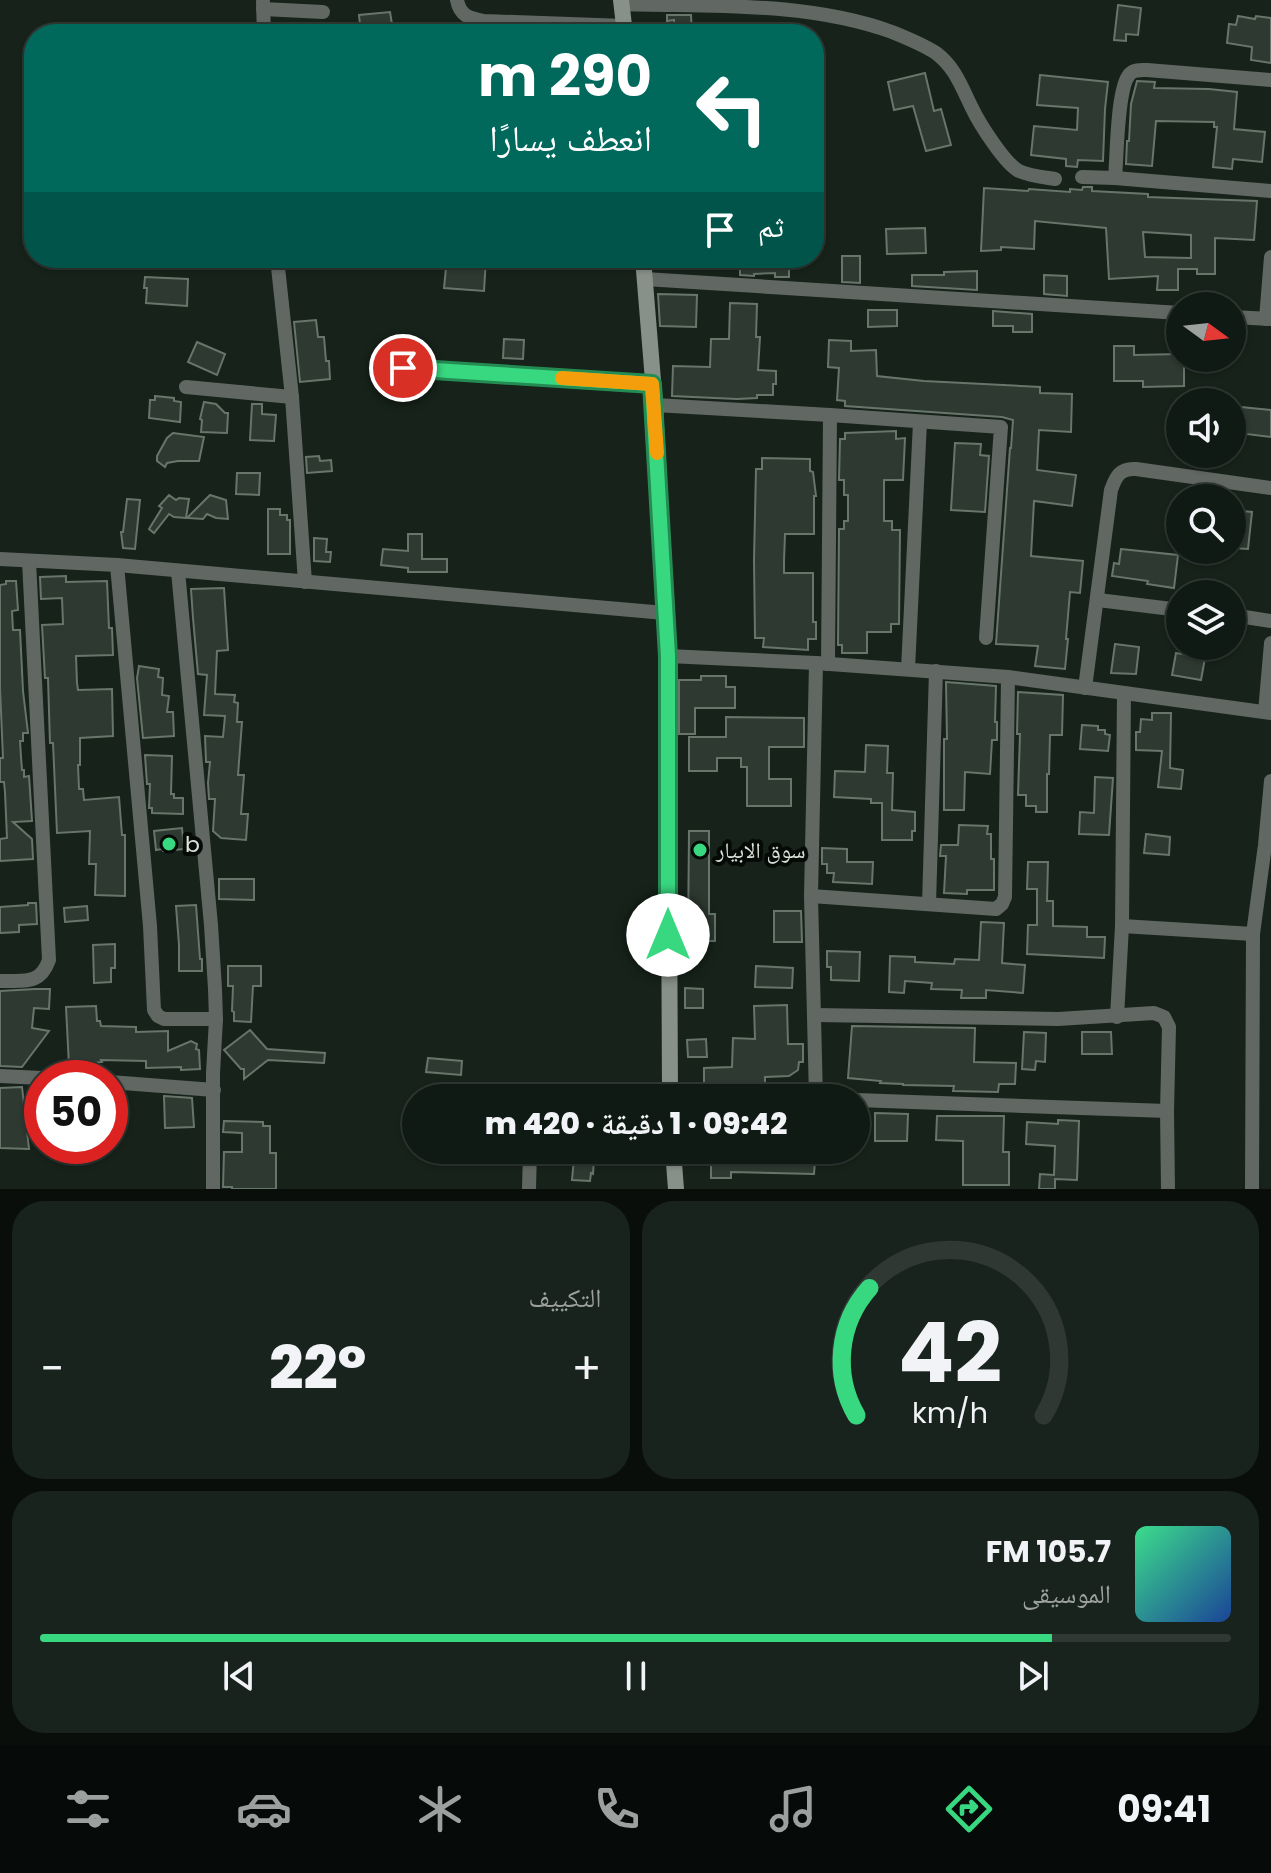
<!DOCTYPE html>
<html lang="ar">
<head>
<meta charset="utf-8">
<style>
	body { margin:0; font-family:Poppins,"Noto Naskh Arabic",sans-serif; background:#19231d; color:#f1f3f6; direction:rtl; height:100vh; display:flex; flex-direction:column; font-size:30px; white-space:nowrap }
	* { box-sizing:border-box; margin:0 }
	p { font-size:26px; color:#9ca1a0 }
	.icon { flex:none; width:44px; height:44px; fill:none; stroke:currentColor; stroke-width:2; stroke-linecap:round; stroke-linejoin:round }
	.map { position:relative; height:1189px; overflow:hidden; direction:ltr }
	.panel { display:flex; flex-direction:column; gap:12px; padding:12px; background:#090e0b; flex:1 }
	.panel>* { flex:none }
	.top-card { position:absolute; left:24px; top:24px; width:800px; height:244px; border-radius:32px; box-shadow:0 2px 6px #0004,0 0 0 2px #303834; direction:rtl; background:#00695c; color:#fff; overflow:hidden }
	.needle { width:52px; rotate:105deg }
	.buttons { position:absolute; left:1166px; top:292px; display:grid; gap:16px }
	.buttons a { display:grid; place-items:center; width:80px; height:80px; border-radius:50%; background:#101a14; box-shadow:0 2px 6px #0004,0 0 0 2px #303834; font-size:40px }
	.speed { position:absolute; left:24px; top:1060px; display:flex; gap:16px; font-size:40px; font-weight:700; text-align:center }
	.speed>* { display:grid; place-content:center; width:104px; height:104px; border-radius:50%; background:#101a14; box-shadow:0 2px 6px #0004,0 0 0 2px #303834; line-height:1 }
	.speed .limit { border:12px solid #d22; background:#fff; color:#111 }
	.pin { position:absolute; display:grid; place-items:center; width:68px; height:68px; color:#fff; margin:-34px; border:4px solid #fff; border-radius:50%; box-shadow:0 2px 8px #0007 }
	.me { position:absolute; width:88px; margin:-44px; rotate:0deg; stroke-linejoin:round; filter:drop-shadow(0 0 6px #0008) }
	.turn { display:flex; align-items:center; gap:28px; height:168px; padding:0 40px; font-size:36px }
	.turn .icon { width:104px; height:104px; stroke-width:2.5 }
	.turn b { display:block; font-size:56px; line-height:68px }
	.then { display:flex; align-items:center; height:76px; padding:0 40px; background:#0003; gap:16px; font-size:30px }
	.big { font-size:60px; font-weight:800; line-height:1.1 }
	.panel .widget { flex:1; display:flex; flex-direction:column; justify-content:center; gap:12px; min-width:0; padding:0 28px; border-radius:32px; background:#19231d }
	.panel .dial { align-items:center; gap:0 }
	.dial svg { height:208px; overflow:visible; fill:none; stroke:#303834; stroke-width:7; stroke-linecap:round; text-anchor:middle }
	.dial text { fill:#f1f3f6; stroke:none }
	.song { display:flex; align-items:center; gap:24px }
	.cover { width:96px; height:96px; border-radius:12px; background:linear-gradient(135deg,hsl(150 70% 55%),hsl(220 70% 35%)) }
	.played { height:8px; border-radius:4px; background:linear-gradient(90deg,#38d880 85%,#303834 85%) }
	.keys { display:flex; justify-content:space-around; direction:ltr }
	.heat { display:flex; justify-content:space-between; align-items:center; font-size:44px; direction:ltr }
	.panel .tiles { flex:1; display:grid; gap:12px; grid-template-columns:1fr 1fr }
	.widget:last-child { grid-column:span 2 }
	.trip { position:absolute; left:402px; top:1084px; width:468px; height:80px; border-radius:40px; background:#101a14; box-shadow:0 2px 6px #0004,0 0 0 2px #303834; font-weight:800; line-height:80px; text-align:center; direction:rtl }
	.tab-bar { display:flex; height:128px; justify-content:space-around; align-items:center; background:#060a08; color:#9ca1a0 }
	.tab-bar .icon { width:56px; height:56px }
	.tab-bar .selected { color:#38d880 }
	.tab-bar b { font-size:36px; color:#f1f3f6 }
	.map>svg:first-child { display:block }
	.building { fill:#2d3931; stroke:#67756b; stroke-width:2; fill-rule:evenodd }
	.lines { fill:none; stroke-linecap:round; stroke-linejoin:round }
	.service { stroke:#616762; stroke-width:7 }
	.minor { stroke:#616762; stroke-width:14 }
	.secondary { stroke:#879089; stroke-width:16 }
	.route-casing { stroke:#248c53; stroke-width:20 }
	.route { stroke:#38d880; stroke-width:14 }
	.slow { stroke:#f59e0b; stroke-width:14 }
	.poi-dot { fill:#38d880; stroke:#060a07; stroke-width:3 }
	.labels { text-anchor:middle; stroke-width:8; stroke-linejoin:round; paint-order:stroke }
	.poi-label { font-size:22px; fill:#dae2dc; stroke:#060a07; text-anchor:start }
</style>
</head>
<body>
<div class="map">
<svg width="1271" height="1189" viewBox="0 0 1271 1189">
	<rect width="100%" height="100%" fill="#16221a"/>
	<g class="building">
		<polygon points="1118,5 1141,8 1138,35 1126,34 1126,41 1114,40"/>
		<polygon points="390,12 392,24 374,26 375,34 361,34 359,15"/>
		<polygon points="667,15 691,15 692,34 674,34 674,20 667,21"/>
		<polygon points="1238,16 1255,19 1256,16 1271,18 1271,63 1251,60 1252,47 1227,43 1229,24 1236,25"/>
		<polygon points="925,73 934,111 941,109 951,145 926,151 913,106 894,110 888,82"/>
		<polygon points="1040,75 1108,82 1105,109 1103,161 1078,160 1077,167 1066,166 1066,159 1031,155 1034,126 1077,130 1078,108 1037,105"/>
		<polygon points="1137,81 1155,82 1154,88 1209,89 1237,92 1234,129 1265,132 1262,162 1233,159 1232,169 1213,167 1217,127 1214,127 1214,122 1156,121 1152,166 1126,164 1127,141 1129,141 1131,104"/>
		<path d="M1083 187H1092V191L1148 194V197L1257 201 1254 240 1215 238V274H1197V269H1178V290H1157L1158 276 1109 279 1106 228 1035 221 1034 249 1001 247V250L981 251 984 188 1028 191 1029 189 1070 192V189L1082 190ZM1143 232 1191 235V258L1145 257Z"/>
		<polygon points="925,228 926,253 887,254 886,229"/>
		<polygon points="842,256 860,256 860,283 842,282"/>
		<polygon points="447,258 486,258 484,291 444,288"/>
		<polygon points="740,258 784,258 785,261 789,261 789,277 775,277 775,273 754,274 754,276 740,275"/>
		<polygon points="977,271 977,290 912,286 912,275 944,275 944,272"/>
		<polygon points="1044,275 1067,276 1067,296 1044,294"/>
		<polygon points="145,277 188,279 187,306 146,303 147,288 144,288"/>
		<polygon points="658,294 697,295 696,327 660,326"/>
		<polygon points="730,303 757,304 756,337 760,337 758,370 776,371 776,384 773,384 773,395 757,395 757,398 737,399 672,396 673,366 710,367 711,339 729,339"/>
		<polygon points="868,310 897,310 897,326 868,327"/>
		<polygon points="993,311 1032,314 1032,332 1013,332 1013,326 993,326"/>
		<polygon points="316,320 318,337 324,337 326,361 329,361 330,379 300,382 294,322"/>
		<polygon points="504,339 524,340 523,359 503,358"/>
		<polygon points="829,340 851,341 851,351 876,350 877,376 924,381 1040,387 1040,393 1072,394 1071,432 1039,430 1037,470 1076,475 1072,506 1034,501 1031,556 1083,561 1080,593 1070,592 1066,639 1068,639 1065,669 1035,666 1038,646 996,644 1010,448 1011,448 1013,420 1002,417 845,406 845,401 837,400 839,368 828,367"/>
		<polygon points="197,342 225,354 217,375 188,362"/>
		<polygon points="1114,346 1134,346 1134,355 1180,354 1180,358 1184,358 1184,386 1143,387 1143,381 1114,381"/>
		<polygon points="155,396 174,398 174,401 181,402 180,422 149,418 150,400 155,400"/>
		<polygon points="204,402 216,404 225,413 228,413 227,433 201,432 202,420 200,419"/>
		<polygon points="252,404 262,404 262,414 276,415 274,441 250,440"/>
		<polygon points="1241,407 1271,410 1271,437 1238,433"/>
		<polygon points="896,431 896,439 905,438 903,480 884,480 884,521 892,521 892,530 900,530 899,624 891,624 891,632 867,632 867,653 842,653 842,645 838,645 839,529 844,529 844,521 848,521 848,495 844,495 844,480 839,480 840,439 845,439 845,433"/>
		<polygon points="173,433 204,437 199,461 178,461 167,463 165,467 157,461 157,456 167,438"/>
		<polygon points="955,443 981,444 980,455 989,456 985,512 951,510"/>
		<polygon points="319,456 320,461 331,460 332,471 307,473 306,457"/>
		<polygon points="762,458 810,459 810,471 813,472 816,496 814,496 814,534 785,534 784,561 784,573 813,573 813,622 816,622 816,639 808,639 808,650 763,647 764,638 755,638 754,560 756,469 762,469"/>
		<polygon points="237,473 260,473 259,495 236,494"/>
		<polygon points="169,495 176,500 179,498 189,499 186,518 174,517 169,514 154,533 149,529 162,508 159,506"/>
		<polygon points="210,495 226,500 228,519 216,518 207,514 203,519 187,518"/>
		<polygon points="127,499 140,500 135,549 123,548 121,532 123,532"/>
		<polygon points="268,509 280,509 280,515 287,515 287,520 290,520 290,554 268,554"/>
		<polygon points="1232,510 1252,512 1248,549 1232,548"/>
		<polygon points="408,534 422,534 422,559 447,559 447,572 408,572 408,568 381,565 383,549 408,551"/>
		<polygon points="314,538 327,539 326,552 331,552 330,562 314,561"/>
		<polygon points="1121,549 1178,555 1174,588 1147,584 1148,581 1112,576 1114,563 1119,564"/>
		<polygon points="66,576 66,582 107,581 109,628 112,628 113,655 76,656 77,683 78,690 112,689 113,736 80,738 80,765 78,765 79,789 83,789 84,800 119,797 122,835 125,835 125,896 95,895 96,864 89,864 90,831 57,833 53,743 50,743 48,678 45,678 42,625 63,624 62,598 41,599 40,577"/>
		<polygon points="6,581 16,581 18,610 12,611 13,630 20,630 23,691 28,733 23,733 23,741 20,741 21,757 22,770 24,770 24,777 29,776 32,821 13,822 32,839 33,859 0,861 0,839 7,838 5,792 4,782 0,782 0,758 3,758 0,688 0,585 6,584"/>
		<polygon points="224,588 228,650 217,651 215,694 235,695 234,702 238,703 237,722 242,722 238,775 244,775 241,814 248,814 246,840 221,838 213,831 215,799 209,799 208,783 210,762 206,762 205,736 223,737 225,716 204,715 207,675 198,674 193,618 191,589"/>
		<polygon points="1115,644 1139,647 1136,674 1111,673"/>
		<polygon points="1176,653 1205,658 1201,680 1172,675"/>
		<polygon points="139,666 159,669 158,677 163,678 162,695 169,696 167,712 173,712 174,736 143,738 137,678"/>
		<polygon points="701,676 726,676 726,687 735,687 735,708 695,708 695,734 679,734 679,680 701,680"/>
		<polygon points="946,682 996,686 995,722 997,722 997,740 992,740 990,774 965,772 964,810 944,810 944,739 947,739"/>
		<polygon points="1018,692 1063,695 1062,735 1050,735 1049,774 1047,774 1047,812 1036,812 1036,806 1026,806 1026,795 1018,795 1020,734 1017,734"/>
		<polygon points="1152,713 1171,713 1170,768 1183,770 1181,789 1158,787 1162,751 1136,750 1136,732 1140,732 1141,719 1152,720"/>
		<polygon points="726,717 804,718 804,747 769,747 769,779 791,779 791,806 747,806 747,767 741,767 741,758 717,758 717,771 689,771 689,737 726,737"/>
		<polygon points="1082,725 1098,726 1098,730 1105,730 1105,734 1110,735 1108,751 1080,749"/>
		<polygon points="866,745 888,746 887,773 893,773 892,810 915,812 915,831 912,831 912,840 882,840 882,803 871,803 871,799 834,797 835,771 865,772"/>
		<polygon points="145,755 172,756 171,794 174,794 174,798 183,798 183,814 152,813 152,808 149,808 150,784 147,784"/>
		<polygon points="1095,777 1113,778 1109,835 1079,834 1080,812 1094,813"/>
		<polygon points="959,825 988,826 987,834 991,834 991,859 994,859 994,890 967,890 967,894 944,893 946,856 940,856 941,845 958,845"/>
		<polygon points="182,828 184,849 163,851 162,849 156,850 154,831"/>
		<polygon points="689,831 709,831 709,914 715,914 715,941 688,941"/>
		<polygon points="1146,834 1170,837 1169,855 1144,853"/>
		<polygon points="822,848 847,849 847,862 873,862 872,884 833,882 834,873 827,873 827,864 822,864"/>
		<polygon points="1028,862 1048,862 1047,901 1053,901 1053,926 1087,927 1087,937 1105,937 1104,958 1027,954 1028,925 1037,925 1037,889 1027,889"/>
		<polygon points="219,879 254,879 254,900 219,899"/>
		<polygon points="28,903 36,903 37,924 19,925 19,932 0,933 0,907 28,905"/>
		<polygon points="196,905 200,959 202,959 202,971 179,971 179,945 176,906"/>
		<polygon points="87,906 88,920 65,922 64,908"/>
		<polygon points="774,911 801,911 802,942 774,942"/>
		<polygon points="981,922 1004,923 1002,963 1025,965 1023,993 986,990 986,998 961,998 962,990 931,989 932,983 905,981 904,993 889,992 890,956 915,957 915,962 954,964 955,959 979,960"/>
		<polygon points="115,944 115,968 111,968 111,982 94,983 93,945"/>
		<polygon points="827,951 860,952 859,981 831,980 831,967 827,967"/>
		<polygon points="228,966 261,966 261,986 253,986 251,1022 234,1021 234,1012 232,1011 233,986 228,986"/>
		<polygon points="756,966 793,968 792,988 755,987"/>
		<polygon points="685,988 703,989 703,1008 685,1008"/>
		<polygon points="35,989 50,989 49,1009 34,1008 32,1028 49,1031 22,1067 0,1066 0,991"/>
		<polygon points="787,1005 788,1044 803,1044 803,1062 799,1062 798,1070 789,1076 765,1077 765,1083 704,1084 704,1068 732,1067 733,1038 755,1039 754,1006"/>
		<polygon points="96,1006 97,1021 100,1021 101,1026 136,1027 136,1032 168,1031 168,1051 191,1041 197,1044 196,1049 199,1050 200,1069 181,1070 181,1067 146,1068 146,1061 101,1060 102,1062 69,1066 66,1007"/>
		<polygon points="852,1026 975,1028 974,1062 1016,1063 1015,1084 999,1084 998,1092 953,1091 954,1086 903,1085 903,1084 880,1083 881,1081 848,1078"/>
		<polygon points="250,1030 267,1049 325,1053 324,1063 268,1060 244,1079 244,1069 241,1069 224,1050"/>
		<polygon points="1024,1032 1046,1033 1045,1062 1036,1061 1035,1070 1022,1069"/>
		<polygon points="1082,1032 1111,1032 1112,1054 1082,1054"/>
		<polygon points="706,1039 707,1057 688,1057 687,1040"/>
		<polygon points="428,1058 462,1061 461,1075 426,1072"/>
		<polygon points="22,1087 29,1149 0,1148 0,1088"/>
		<polygon points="164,1096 192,1098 194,1127 165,1128"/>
		<rect x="110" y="1098" width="15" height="26"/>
		<polygon points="875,1113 908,1114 907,1141 875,1141"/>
		<polygon points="937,1116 1004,1116 1003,1152 1009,1152 1009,1185 963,1185 963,1141 936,1140"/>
		<polygon points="1058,1120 1079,1121 1077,1180 1055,1179 1055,1189 1039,1189 1040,1174 1054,1175 1055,1146 1026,1144 1027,1122 1058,1124"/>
		<polygon points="224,1121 263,1122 263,1126 270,1126 270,1153 276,1153 276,1189 232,1189 232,1187 223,1187 224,1152 242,1152 242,1133 223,1132"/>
		<polygon points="711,1150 819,1150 819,1161 815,1161 814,1174 731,1172 731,1178 711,1178"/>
		<polygon points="574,1158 594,1159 593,1174 591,1173 590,1181 572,1180"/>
	</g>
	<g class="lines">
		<polyline class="service" points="403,368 652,384"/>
		<g class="minor">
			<path d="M457 0C460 16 469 18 484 21L625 26"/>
			<polyline points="263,2 264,34"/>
			<path d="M621 4C711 7 806 1 892 32 907 38 922 44 936 53 955 67 962 88 972 108 979 123 1005 164 1019 171 1030 176 1042 177 1055 179"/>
			<polyline points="263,9 323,12"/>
			<polyline points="1082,177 1115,178 1271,191"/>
			<path d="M1115 178C1117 157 1117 89 1129 75 1133 69 1141 70 1147 70L1271 80"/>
			<polyline points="277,258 292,397 305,582"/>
			<polyline points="172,259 278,263"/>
			<polyline points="645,279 1180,313"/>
			<polyline points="1232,317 1271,319"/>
			<polyline points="1266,319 1271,257"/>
			<polyline points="186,387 292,397"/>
			<polyline points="655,405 830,415 828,664"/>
			<polyline points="830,415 1001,427 986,638"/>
			<polyline points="0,559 117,565 665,613"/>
			<polyline points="117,565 150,926 154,1010 158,1016 164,1019 216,1019"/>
			<polyline points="178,571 211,925 215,989 216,1019 213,1073 213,1189"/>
			<polyline points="1098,600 1180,610"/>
			<polyline points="1232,615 1271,621"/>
			<polyline points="668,656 816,663 1008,677 1271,713"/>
			<polyline points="816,663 811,896 816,1098"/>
			<polyline points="908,669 920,422"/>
			<path d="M1085 688 1111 490C1116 476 1120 468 1136 469L1271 488"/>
			<polyline points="1265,712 1271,643"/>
			<polyline points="811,896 996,909 1002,904 1005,897 1008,677"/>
			<polyline points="929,904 936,671"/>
			<polyline points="1122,926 1253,934"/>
			<path d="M0 981C23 980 40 986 49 960L29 561"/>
			<polyline points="815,1015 1058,1019 1154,1013 1164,1017 1169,1027 1167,1111 1168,1189"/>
			<polyline points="1117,1017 1122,926 1124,693"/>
			<polyline points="0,1076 42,1078"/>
			<polyline points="110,1082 214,1090"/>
			<polyline points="670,1092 797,1098"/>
			<polyline points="856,1100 1167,1111"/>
			<polyline points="529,1189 530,1150"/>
			<polyline points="1252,1189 1253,934 1265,845 1271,781"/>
		</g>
		<g class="secondary">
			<polyline points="621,0 625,34"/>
			<polyline points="643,258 655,405 668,656 670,1098"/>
			<polyline points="673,1150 676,1189"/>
		</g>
	</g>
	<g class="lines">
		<defs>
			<polyline id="route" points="403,368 652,384 668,656 668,935"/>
		</defs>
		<use href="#route" class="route-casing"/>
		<use href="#route" class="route"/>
		<polyline class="slow" points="562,378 652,384 657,453"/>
	</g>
	<g class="poi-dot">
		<circle cx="169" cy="844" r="8"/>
		<circle cx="700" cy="850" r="8"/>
	</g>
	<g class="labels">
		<g class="poi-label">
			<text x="185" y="852">b</text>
			<text x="716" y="858">سوق الابيار</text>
		</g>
	</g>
</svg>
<div class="buttons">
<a><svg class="needle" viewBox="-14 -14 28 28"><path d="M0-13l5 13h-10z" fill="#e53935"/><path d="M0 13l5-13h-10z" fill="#9ca1a0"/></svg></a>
<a><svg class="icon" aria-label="sound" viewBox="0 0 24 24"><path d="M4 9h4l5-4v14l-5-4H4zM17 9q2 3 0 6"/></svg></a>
<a><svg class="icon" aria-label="search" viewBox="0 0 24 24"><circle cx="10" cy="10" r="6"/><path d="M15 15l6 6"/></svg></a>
<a><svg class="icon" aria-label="layers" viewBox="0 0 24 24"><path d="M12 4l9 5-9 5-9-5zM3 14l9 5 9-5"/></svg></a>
</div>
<div class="speed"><div class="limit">50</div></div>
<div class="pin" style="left:403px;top:368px;background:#d93025"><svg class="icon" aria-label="arrive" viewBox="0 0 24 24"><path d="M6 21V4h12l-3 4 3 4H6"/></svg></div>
<svg class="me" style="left:668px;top:935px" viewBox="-20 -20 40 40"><circle r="19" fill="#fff"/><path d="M0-13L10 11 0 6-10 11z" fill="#38d880"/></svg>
<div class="trip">09:42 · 1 دقيقة · 420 m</div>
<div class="top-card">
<div class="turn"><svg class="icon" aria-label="left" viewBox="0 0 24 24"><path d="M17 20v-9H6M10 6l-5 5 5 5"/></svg><div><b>290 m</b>انعطف يسارًا</div></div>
<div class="then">ثم<svg class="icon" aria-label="arrive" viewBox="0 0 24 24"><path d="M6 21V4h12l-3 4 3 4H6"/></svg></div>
</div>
</div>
<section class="panel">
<div class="tiles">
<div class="widget dial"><svg viewBox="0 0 100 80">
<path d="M14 69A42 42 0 1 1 86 69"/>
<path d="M14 69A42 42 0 0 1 19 20" stroke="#38d880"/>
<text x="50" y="56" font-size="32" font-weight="700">42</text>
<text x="50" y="72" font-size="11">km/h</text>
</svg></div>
<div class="widget"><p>التكييف</p>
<div class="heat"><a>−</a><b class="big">22°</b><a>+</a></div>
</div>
<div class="widget">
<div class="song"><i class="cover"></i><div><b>105.7 FM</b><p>الموسيقى</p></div></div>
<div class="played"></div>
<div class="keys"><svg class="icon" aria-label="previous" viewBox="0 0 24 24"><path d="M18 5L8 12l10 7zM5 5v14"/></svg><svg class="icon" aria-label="pause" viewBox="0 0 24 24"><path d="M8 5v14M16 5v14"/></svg><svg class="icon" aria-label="next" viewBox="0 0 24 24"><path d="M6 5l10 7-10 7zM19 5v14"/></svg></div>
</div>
</div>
</section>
<nav class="tab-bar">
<b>09:41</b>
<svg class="icon selected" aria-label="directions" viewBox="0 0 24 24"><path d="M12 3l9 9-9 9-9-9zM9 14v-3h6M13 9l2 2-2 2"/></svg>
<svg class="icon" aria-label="music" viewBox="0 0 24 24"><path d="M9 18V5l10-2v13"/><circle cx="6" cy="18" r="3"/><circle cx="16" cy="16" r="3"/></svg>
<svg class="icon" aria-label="phone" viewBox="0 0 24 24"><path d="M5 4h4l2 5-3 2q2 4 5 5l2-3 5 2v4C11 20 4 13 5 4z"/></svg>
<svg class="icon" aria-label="climate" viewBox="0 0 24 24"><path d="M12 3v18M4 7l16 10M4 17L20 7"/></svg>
<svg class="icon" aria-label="car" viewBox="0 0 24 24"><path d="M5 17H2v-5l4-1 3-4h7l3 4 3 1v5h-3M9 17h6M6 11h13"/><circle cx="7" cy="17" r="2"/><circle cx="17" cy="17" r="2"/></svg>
<svg class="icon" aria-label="filters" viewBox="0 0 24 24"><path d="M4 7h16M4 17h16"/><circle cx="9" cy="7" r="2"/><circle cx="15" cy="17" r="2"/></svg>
</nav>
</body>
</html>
